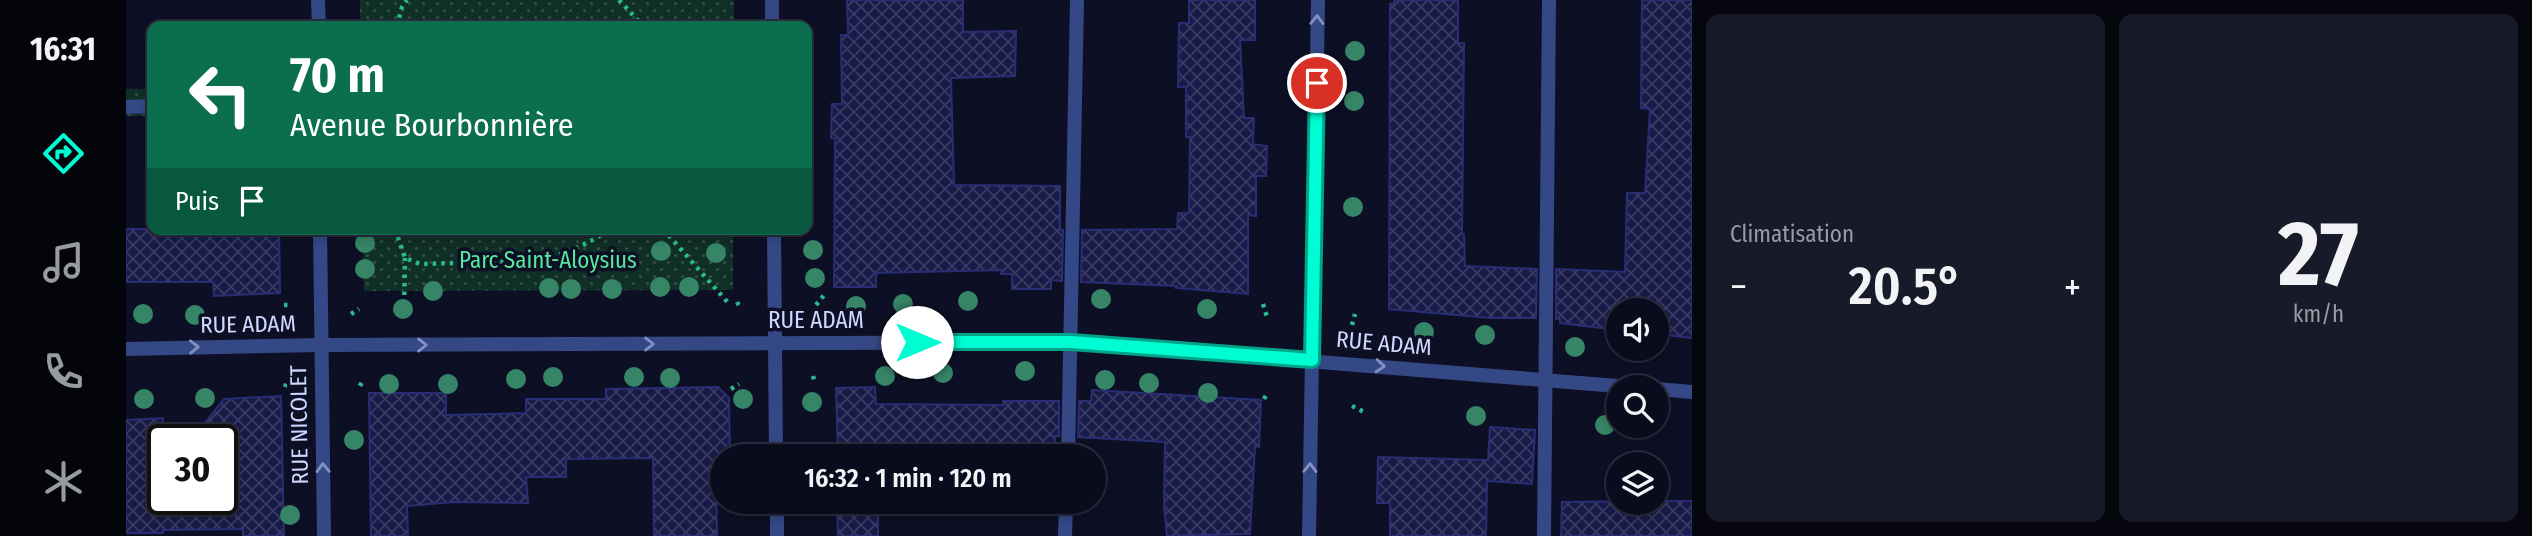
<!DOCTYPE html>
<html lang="fr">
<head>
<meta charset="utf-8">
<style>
	body { margin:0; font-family:"Fira Sans Condensed",sans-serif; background:#181929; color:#f1f3f6; height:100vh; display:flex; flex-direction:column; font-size:26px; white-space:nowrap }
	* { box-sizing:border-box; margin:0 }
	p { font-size:23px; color:#999ba3 }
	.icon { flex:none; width:38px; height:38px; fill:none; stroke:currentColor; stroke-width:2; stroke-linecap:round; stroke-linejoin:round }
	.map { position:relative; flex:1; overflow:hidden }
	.panel { display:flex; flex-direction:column; gap:14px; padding:14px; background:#06060f; width:840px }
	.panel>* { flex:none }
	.banner { position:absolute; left:21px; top:21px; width:665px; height:214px; border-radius:14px; box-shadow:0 4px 10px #0003,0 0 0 2px #2a2b3b; background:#0b6e4f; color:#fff; overflow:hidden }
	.fabs { position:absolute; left:1480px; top:298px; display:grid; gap:14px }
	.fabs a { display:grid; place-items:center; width:63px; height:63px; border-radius:50%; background:#0a0b1c; box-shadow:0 4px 10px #0003,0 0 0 2px #2a2b3b; font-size:35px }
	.speed { position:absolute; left:21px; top:424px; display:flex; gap:14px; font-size:35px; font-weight:700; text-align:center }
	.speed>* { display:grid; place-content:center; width:91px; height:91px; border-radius:50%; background:#0a0b1c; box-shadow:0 4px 10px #0003,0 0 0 2px #2a2b3b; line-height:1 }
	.speed .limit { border:4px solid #111; border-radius:10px; background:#fff; color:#111 }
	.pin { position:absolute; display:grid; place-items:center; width:60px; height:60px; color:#fff; margin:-30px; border:4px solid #fff; border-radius:50%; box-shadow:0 2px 7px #0007 }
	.me { position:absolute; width:77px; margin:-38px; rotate:90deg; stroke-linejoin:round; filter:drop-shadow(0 0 5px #0008) }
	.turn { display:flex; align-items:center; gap:24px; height:147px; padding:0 28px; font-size:32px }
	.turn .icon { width:91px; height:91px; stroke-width:2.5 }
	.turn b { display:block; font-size:49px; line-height:60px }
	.then { display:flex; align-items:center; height:66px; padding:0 28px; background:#0003; gap:14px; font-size:26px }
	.big { font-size:52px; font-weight:600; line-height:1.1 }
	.panel .card { flex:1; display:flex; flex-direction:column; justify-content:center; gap:10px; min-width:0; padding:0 24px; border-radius:14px; background:#181929 }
	.panel .dial { align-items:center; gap:0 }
	.dial b { font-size:91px; line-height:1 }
	.heat { display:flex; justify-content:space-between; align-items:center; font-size:38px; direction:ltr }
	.panel .tiles { flex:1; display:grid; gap:14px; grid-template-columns:repeat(2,1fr) }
	.trip { position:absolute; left:584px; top:444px; width:396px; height:70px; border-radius:35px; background:#0a0b1c; box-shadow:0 4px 10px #0003,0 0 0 2px #2a2b3b; font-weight:600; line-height:70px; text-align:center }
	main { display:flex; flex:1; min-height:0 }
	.menu { display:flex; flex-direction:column; width:126px; justify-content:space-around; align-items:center; background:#04040b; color:#999ba3 }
	.menu .icon { width:49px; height:49px }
	.menu .active { color:#00fcd3 }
	.menu b { font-size:32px; color:#f1f3f6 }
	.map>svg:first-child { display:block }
	.park { fill:url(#park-dots) }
	.building { fill:url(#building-cross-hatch); stroke:#292e74; stroke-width:2 }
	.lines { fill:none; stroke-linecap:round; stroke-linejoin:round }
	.path { stroke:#28bc8c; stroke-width:4.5; stroke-dasharray:3.5 5; stroke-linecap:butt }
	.service { stroke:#354886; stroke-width:14 }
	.minor { stroke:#354886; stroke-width:14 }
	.tree { fill:#358566 }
	.oneway { stroke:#8390c2 }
	.route-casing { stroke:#00a489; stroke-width:18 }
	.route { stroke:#00fcd3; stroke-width:12 }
	.labels { text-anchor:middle; stroke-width:7; stroke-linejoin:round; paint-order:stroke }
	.park-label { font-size:23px; fill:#56e69c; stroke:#0d0f25 }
	.street-label { font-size:23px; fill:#d1d8ff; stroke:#0d0f25 }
</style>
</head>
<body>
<main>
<nav class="menu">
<b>16:31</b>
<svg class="icon active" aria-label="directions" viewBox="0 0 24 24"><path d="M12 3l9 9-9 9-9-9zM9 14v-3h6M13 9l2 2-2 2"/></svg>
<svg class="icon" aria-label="music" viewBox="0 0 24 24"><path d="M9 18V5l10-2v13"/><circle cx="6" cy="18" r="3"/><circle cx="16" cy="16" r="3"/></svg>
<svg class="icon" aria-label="phone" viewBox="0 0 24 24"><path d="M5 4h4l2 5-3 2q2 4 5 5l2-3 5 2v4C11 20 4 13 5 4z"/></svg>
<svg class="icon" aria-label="climate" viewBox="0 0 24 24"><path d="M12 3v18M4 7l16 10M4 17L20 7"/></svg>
</nav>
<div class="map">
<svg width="1566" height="536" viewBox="0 0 1566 536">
	<defs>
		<pattern id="park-dots" width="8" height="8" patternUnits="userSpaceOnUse" patternTransform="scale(1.75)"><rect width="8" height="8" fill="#102f26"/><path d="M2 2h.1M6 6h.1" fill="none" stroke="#324c47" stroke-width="1.8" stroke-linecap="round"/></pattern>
		<pattern id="building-cross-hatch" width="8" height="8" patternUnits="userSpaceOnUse" patternTransform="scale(1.75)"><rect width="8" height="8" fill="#181b47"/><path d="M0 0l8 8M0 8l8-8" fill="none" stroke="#393b63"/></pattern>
	</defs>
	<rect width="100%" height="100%" fill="#0d0f25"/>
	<g class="park">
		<rect x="234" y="0" width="374" height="26"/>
		<rect x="0" y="89" width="26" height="27"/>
		<polygon points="237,229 607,229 607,290 238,291"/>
	</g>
	<g class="building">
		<polygon points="721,0 837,0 837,32 890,31 889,76 825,78 828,185 934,186 934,230 937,230 936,281 925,280 925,289 886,289 886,274 875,274 876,270 750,273 750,287 708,287 709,139 705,138 706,104 716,104 715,35 722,35"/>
		<polygon points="1063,0 1129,0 1129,40 1114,40 1118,118 1128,118 1127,144 1141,146 1140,176 1130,176 1130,216 1122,215 1122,294 1050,288 1051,286 955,282 956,230 1051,229 1052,213 1063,213 1064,137 1060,137 1060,87 1052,87 1053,23 1063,23"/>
		<polygon points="1268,0 1332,0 1332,43 1338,43 1336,234 1338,234 1339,266 1411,269 1410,318 1365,318 1263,309 1264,4 1268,4"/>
		<polygon points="1516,0 1566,0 1566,338 1531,334 1531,310 1493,310 1493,330 1434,323 1434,319 1430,319 1430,269 1499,272 1501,193 1519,193 1524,109 1515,108"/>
		<polygon points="0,229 153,229 154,293 88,296 87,282 0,282"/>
		<polygon points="592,387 603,398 604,457 597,457 597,468 590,468 591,536 528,536 527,458 440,459 440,477 400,477 402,503 328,502 281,506 282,536 245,536 243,393 320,393 320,415 400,413 400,399 480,399 480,389"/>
		<polygon points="749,387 750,404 877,405 877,401 933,401 933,436 929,436 929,457 712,457 710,388"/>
		<polygon points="966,390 1135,400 1133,447 1129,446 1124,534 1041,536 1038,506 1039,442 952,437 953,401 965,401"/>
		<polygon points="155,396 158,536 117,536 117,529 37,530 37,533 0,533 0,420 37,418 37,499 96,499 96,439 66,439 98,399"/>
		<polygon points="1364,427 1409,430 1406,484 1361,481 1360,536 1264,536 1264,503 1251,503 1252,457 1362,460"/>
		<polygon points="1531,501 1566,501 1566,536 1435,536 1436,502"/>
		<polygon points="711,502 795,502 775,503 775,510 752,510 752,536 712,536"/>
	</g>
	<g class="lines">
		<g class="path">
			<polyline points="493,0 517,26"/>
			<polyline points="271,26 276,7 281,0"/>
			<path d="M269 229 279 258 294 264 407 261C436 256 460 245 485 229"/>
			<polyline points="537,229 604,305"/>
			<polyline points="611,302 615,309"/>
			<polyline points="1137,304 1141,317"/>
			<polyline points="158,305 162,305"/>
			<polyline points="690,305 699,294"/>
			<polyline points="278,312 279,258"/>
			<polyline points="225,314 233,309"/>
			<polyline points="1226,325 1229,314"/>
			<polyline points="687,376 689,383"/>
			<polyline points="234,386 237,380"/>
			<polyline points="159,387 161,381"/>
			<polyline points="605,389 613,384"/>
			<polyline points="1138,399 1142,392"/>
			<polyline points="1226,406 1238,412"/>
		</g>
		<g class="service">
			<polyline points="0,107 26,106"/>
			<polyline points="942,457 951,0"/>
			<polyline points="939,536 940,502"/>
			<polyline points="1418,536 1423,0"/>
		</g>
		<g class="minor">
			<polyline points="192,0 193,26"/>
			<polyline points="646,0 646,26"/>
			<polyline points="194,229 198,536"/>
			<polyline points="648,229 650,457"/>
			<polyline points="0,349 194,345 945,342 1504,387"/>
			<polyline points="1531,389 1566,392"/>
			<polyline points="651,502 651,536"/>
			<polyline points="1183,536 1192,0"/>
		</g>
	</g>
	<g class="tree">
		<circle cx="1229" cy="51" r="10"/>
		<circle cx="1228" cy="101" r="10"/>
		<circle cx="1227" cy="207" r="10"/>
		<circle cx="239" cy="243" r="10"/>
		<circle cx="687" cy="250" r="10"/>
		<circle cx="535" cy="251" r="10"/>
		<circle cx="590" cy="253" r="10"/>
		<circle cx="239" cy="269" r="10"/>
		<circle cx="689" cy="278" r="10"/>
		<circle cx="534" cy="287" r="10"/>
		<circle cx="563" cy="287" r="10"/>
		<circle cx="423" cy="288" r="10"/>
		<circle cx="445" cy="289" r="10"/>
		<circle cx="486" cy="289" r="10"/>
		<circle cx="307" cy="291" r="10"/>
		<circle cx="975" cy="299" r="10"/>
		<circle cx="842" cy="301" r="10"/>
		<circle cx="777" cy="304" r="10"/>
		<circle cx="730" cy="306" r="10"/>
		<circle cx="277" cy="309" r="10"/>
		<circle cx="1081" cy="309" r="10"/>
		<circle cx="17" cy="314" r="10"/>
		<circle cx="69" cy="315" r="10"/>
		<circle cx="1298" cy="332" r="10"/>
		<circle cx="1359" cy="335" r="10"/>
		<circle cx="1449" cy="347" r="10"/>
		<circle cx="899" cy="371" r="10"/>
		<circle cx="817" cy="373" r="10"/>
		<circle cx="759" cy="376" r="10"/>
		<circle cx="427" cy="377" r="10"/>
		<circle cx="508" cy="377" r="10"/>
		<circle cx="544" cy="378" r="10"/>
		<circle cx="390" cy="379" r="10"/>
		<circle cx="979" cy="380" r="10"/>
		<circle cx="1023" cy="383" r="10"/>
		<circle cx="263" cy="384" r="10"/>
		<circle cx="322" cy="384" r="10"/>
		<circle cx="1082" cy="393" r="10"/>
		<circle cx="79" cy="398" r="10"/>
		<circle cx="18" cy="399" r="10"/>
		<circle cx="617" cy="399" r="10"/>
		<circle cx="686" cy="402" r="10"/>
		<circle cx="1350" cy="416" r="10"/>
		<circle cx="1479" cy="425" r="10"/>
		<circle cx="228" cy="440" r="10"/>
		<circle cx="164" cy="515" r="10"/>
	</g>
	<defs><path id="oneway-chevron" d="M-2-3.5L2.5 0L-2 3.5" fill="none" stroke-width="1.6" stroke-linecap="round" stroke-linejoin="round" transform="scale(1.75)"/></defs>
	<g class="oneway">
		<use href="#oneway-chevron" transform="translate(1191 20) rotate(-89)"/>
		<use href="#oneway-chevron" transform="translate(523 344)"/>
		<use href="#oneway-chevron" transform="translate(296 345)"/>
		<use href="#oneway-chevron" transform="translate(68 347) rotate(-1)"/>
		<use href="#oneway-chevron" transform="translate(1254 366) rotate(5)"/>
		<use href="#oneway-chevron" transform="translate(197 468) rotate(-91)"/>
		<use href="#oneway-chevron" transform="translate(1184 468) rotate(-89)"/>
	</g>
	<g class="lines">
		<defs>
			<polyline id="route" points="791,342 945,342 1186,360 1191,83"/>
		</defs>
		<use href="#route" class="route-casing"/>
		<use href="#route" class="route"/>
	</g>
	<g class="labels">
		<g class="park-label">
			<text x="422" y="268">Parc Saint-Aloysius</text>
		</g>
		<g class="street-label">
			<text x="690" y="328">RUE ADAM</text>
			<text transform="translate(122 324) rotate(-1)" y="8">RUE ADAM</text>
			<text transform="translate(1258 343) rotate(5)" y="8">RUE ADAM</text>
			<text transform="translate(173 425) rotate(-91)" y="8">RUE NICOLET</text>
		</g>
	</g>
</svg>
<div class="fabs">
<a><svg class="icon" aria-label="sound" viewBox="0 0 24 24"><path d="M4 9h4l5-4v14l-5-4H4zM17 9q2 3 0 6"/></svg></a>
<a><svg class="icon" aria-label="search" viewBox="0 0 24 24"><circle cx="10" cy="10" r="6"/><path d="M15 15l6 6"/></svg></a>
<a><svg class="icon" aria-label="layers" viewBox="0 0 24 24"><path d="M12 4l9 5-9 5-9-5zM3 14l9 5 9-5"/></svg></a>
</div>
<div class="speed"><div class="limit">30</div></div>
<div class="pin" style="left:1191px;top:83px;background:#d93025"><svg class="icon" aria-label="arrive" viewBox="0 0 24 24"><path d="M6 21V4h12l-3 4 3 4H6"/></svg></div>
<svg class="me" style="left:791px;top:342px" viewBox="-20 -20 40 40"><circle r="19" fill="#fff"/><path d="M0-13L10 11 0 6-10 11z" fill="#00fcd3"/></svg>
<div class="trip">16:32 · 1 min · 120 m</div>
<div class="banner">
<div class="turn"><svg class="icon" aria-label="left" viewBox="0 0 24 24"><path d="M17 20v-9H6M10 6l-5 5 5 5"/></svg><div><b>70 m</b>Avenue Bourbonnière</div></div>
<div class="then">Puis<svg class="icon" aria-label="arrive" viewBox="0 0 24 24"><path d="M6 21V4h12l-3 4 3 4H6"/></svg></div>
</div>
</div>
<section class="panel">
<div class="tiles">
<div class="card"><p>Climatisation</p>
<div class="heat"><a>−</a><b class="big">20.5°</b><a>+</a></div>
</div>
<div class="card dial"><b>27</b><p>km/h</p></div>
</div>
</section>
</main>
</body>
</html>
